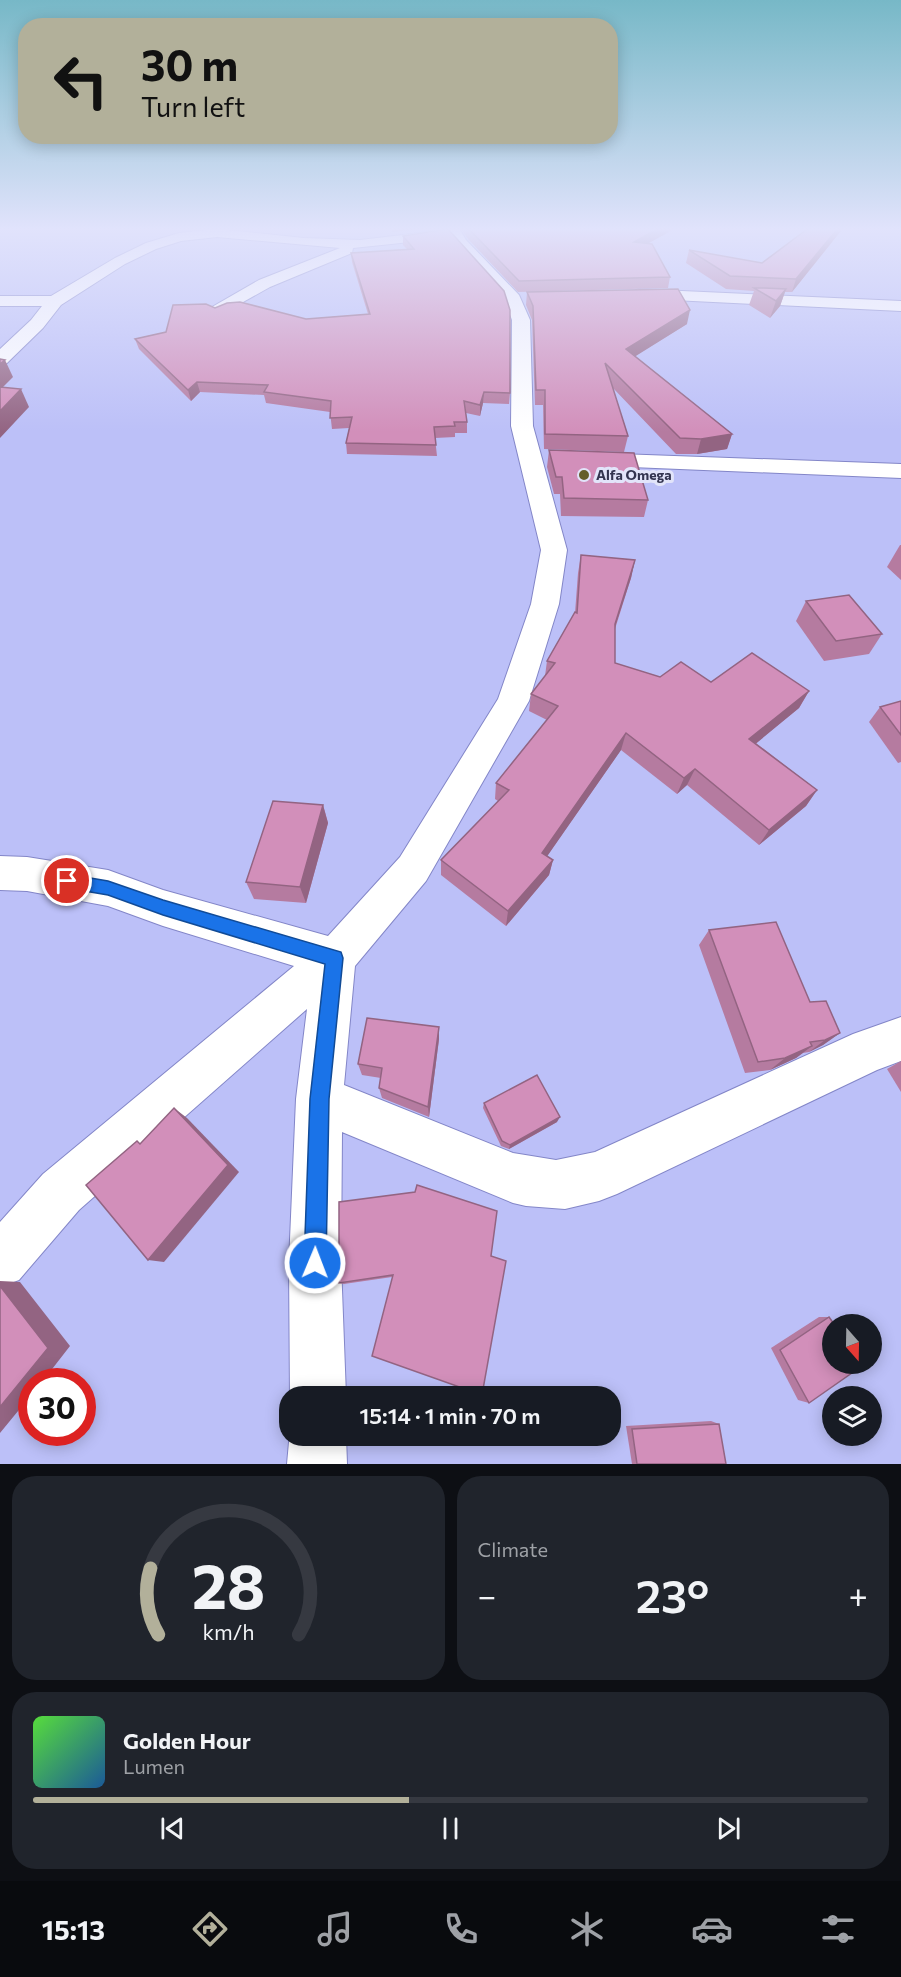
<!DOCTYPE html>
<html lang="en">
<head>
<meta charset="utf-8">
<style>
	body { margin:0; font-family:Commissioner,sans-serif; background:#20242c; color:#f1f3f6; height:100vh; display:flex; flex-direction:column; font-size:22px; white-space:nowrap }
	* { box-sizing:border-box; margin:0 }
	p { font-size:20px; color:#9ea1a6 }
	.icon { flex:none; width:33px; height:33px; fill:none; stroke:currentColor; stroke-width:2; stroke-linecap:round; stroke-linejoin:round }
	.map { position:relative; height:1464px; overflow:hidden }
	.panel { display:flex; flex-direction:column; gap:12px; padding:12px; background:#0d0f14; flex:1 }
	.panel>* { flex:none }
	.hud { position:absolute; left:18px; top:18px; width:600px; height:126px; border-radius:24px; box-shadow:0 3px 15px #0003; background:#b2b09a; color:#111; overflow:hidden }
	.needle { width:39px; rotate:160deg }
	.fabs { position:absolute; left:822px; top:1314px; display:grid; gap:12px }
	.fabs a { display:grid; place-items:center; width:60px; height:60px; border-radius:50%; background:#171b24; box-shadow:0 3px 15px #0003; font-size:30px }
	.speed { position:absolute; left:18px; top:1368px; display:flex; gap:12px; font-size:30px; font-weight:700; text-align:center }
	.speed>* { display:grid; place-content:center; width:78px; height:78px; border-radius:50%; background:#171b24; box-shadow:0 3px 15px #0003; line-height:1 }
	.speed .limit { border:9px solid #d22; background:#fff; color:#111 }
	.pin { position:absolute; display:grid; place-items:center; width:51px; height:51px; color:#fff; margin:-26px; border:3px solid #fff; border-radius:50%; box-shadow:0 2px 6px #0007 }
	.me { position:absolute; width:66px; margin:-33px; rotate:1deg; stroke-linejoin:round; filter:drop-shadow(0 0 4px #0008) }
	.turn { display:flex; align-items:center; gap:21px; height:126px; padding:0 24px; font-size:27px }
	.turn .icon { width:78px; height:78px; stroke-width:2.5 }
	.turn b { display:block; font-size:42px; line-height:51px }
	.big { font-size:45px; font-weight:600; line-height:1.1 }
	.panel .widget { flex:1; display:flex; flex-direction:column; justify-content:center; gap:9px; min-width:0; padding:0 21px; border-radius:24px; background:#20242c }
	.panel .dial { align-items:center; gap:0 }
	.dial svg { height:156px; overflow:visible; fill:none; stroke:#363941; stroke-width:7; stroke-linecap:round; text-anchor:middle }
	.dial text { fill:#f1f3f6; stroke:none }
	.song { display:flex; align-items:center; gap:18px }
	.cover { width:72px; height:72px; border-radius:9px; background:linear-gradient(135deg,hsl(110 70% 55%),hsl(210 70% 35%)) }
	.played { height:6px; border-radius:3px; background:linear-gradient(90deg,#b2b09a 45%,#363941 45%) }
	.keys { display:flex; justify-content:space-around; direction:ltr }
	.heat { display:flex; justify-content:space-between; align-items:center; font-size:33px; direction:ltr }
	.panel .tiles { flex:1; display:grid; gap:12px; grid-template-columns:1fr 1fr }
	.widget:last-child { grid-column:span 2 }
	.trip { position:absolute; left:279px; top:1386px; width:342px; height:60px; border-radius:24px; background:#171b24; box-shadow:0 3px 15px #0003; font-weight:600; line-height:60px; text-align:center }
	.tabs { display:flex; height:96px; justify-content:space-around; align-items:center; background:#090b0e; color:#9ea1a6 }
	.tabs .icon { width:42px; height:42px }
	.tabs .selected { color:#b2b09a }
	.tabs b { font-size:27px; color:#f1f3f6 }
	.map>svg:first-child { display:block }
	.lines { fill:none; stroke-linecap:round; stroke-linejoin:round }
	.street-casing { stroke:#8386c8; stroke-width:2 }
	.street { fill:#fff; fill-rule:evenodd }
	.wall { fill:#b57ba0 }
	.shaded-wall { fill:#936482 }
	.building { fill:#d28fba; stroke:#936482; stroke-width:1.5 }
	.route { fill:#1a73e8; stroke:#114b97; stroke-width:1.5 }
	.poi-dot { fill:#645d29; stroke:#e2e4fa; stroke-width:2 }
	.labels { text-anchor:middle; stroke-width:6; stroke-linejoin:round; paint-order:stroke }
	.far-poi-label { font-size:14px; font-weight:bold; fill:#333450; stroke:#e2e4fa; text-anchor:start }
</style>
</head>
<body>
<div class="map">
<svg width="901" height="1464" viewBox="0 0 901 1464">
	<rect width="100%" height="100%" fill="#bcc0f8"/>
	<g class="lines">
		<defs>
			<g id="street">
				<polygon points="444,227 458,227 466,240 519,295 530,320 533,426 567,550 559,604 529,701 426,881 355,966 344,1085 513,1153 556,1160 595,1152 853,1034 901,1017 901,1061 877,1070 617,1194 599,1201 565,1209 526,1206 513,1203 342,1132 341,1263 346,1396 290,1396 290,1399 289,1263 296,1099 307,1009 79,1210 19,1280 0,1287 0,1222 43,1174 294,966 163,926 108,906 27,891 0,890 0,856 27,857 108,870 163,890 328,936 400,857 498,699 531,604 541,550 511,426 512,320 505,300 455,245 449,235 429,240 353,248 352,253 270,287 218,316 212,315 209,311 212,307 259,280 340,248 217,237 181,241 156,249 125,264 61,305 43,328 7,363 0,365 0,349 31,320 42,306 0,306 0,296 51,296 115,258 146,243 179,233 217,229 304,238 360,240 428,232"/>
				<polygon points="638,289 901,301 901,311 632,298 630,294"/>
				<polygon points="591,453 901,464 901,478 583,465 580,460 583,455"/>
				<polygon points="290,1431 290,1436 346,1436 347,1464 287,1464"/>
			</g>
		</defs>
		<use href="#street" class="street-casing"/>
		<use href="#street" class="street"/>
	</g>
	<g class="wall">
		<polygon points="460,227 678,227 647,244 670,277 668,288 518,292 468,239"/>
		<polygon points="810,227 871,227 862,231 844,227 792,292 785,292 780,306 770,318 749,305 754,291 726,289 686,263 689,250 762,263"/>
		<polygon points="448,229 510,393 509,404 483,403 480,416 466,413 467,422 467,433 455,433 455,437 435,438 437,456 347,454 346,443 349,428 332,429 330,412 266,403 264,395 200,392 191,401 139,349 135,339 166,332 215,308 306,319 368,314 352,262 351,253 407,249 403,245 403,236"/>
		<polygon points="527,292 687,324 635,356 732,434 727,449 697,454 676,454 613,388 628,436 624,452 544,449 543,405 535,405 532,320 526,305"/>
		<polygon points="549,450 648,500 644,517 561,516 560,494 554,494 547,467"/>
		<polygon points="900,545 901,545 901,580 887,567"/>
		<polygon points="581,555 635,560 631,578 615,629 615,663 660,677 809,691 799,708 756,743 817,790 806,806 759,845 687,785 677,794 621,750 547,856 553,860 549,875 506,926 441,875 441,860 498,801 495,799 496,783 547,720 529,711 531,694 545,676 547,661 575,613 578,573"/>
		<polygon points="806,601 882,634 869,654 824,661 796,621"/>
		<polygon points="901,701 901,762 898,763 869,722 880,707"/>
		<polygon points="323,805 328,823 306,903 254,899 246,882"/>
		<polygon points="709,930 840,1033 823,1045 809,1052 803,1053 796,1058 770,1070 745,1073 699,945"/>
		<polygon points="439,1039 429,1117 382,1098 379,1088 381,1078 362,1075 358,1064"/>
		<polygon points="901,1061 901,1092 887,1069"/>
		<polygon points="484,1103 557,1122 509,1149 501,1146 483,1108"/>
		<polygon points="415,1192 392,1277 344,1284 339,1283"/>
		<polygon points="819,1317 829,1317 809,1403 798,1400 771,1348"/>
		<polygon points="711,1421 719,1424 726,1464 632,1464 626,1426"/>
	</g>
	<g class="shaded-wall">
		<polygon points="392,227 439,227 392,232"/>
		<polygon points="661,227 678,227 632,252 634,242"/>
		<polygon points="839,227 844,227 792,292 796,279"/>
		<polygon points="864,227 871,227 862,231"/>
		<polygon points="786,289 780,306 770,318 776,301"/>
		<polygon points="690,310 687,324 623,364 626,349"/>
		<polygon points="5,360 13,377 0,390 0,364"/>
		<polygon points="197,382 200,392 191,401 188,390"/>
		<polygon points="21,389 29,407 0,438 0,411"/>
		<polygon points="484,392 483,403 480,416 480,405"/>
		<polygon points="732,434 727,449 697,454 701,439"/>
		<polygon points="635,560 631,578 610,642 615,624"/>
		<polygon points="809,691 799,708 741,756 749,739"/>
		<polygon points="626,733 621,750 539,868 542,853"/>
		<polygon points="695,769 687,785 677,794 684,778"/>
		<polygon points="817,790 806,806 759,845 769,830"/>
		<polygon points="323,805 328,823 306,903 300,887"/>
		<polygon points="553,860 549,875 506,926 508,911"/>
		<polygon points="439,1027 439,1039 429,1117 428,1107"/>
		<polygon points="840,1033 823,1045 809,1052 825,1040"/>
		<polygon points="812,1046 796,1058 770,1070 785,1058"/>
		<polygon points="174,1108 187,1118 239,1172 164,1262 148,1260"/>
		<polygon points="560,1117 557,1122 509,1149 510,1145"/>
		<polygon points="0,1281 20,1282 70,1346 42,1382 32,1382 32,1394 0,1433"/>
	</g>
	<g class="building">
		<polygon points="467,227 661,227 634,242 652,244 670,277 519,281"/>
		<polygon points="810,227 839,227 796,279 730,276 689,250 762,263"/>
		<polygon points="448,229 504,291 510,310 510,393 484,392 480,405 464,401 467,422 454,422 455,426 434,427 436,445 346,443 352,417 330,418 331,401 264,392 268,385 197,382 188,390 135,339 166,332 173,305 206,304 215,308 227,303 240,302 306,319 370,314 351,253 414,249 403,236"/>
		<polygon points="754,288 764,288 786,289 776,301"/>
		<polygon points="678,289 690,310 626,349 732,434 701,439 680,438 605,363 628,436 545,434 545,390 536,390 533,306 527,292"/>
		<polygon points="0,359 5,360 0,364"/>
		<polygon points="0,387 21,389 0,411"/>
		<polygon points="549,450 634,453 648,500 564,498 562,477 556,477"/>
		<polygon points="581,555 635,560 615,624 615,663 660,677 681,662 711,682 752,653 809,691 749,739 817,790 769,830 695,769 684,778 626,733 542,853 553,860 508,911 441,860 509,790 496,783 558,706 531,694 555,663 547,661 575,612 577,613"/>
		<polygon points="849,595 882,634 836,641 806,601"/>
		<polygon points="901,701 901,735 880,707"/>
		<polygon points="273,801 323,805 300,887 246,882"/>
		<polygon points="776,922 810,1002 826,1001 840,1033 825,1040 810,1042 812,1046 785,1058 758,1062 709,930"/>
		<polygon points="367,1018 439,1027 428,1107 379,1088 382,1068 358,1064"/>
		<polygon points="537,1075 560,1117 510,1145 502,1141 484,1103"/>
		<polygon points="174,1108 228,1165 148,1260 86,1185 137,1141 140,1144"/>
		<polygon points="417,1185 497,1211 491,1256 506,1261 482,1395 372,1356 393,1275 339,1283 339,1202 415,1192"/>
		<polygon points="0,1286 48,1348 0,1407"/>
		<polygon points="829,1317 834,1324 832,1324 832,1364 857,1364 859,1368 809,1403 780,1350"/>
		<polygon points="719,1424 726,1464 637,1464 632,1429"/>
	</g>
	<linearGradient id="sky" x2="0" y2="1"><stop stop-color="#77b8c7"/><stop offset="0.53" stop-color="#e1e3fc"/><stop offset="1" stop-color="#e1e3fc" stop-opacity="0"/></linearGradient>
	<rect width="901" height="432" fill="url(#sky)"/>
	<polygon class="route" points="67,874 108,881 163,900 341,952 343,958 329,1099 326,1263 323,1271 315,1274 308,1271 304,1263 310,1099 325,964 163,915 108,895 67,888 62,886 59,881 62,876"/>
	<circle class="poi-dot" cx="584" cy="475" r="6"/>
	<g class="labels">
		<g class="far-poi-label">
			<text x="596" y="480">Alfa Omega</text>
		</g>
	</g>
</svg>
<div class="fabs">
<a><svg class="needle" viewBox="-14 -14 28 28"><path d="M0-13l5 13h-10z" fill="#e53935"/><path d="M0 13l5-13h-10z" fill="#9ea1a6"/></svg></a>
<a><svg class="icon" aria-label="layers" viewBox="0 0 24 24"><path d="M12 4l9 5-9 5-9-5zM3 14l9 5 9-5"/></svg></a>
</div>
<div class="speed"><div class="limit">30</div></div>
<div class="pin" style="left:67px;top:881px;background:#d93025"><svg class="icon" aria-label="arrive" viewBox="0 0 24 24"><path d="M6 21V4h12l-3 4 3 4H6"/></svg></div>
<svg class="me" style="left:315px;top:1263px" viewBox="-20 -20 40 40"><circle r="17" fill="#1a73e8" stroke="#fff" stroke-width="3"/><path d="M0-11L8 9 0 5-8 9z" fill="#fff"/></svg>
<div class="trip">15:14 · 1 min · 70 m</div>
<div class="hud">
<div class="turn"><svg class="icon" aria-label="left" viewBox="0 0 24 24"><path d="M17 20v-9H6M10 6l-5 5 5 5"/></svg><div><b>30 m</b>Turn left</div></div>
</div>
</div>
<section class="panel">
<div class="tiles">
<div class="widget dial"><svg viewBox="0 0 100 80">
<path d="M14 69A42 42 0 1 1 86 69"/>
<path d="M14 69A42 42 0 0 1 10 35" stroke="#b2b09a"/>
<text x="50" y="56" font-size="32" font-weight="700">28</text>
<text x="50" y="72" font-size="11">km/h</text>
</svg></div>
<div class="widget"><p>Climate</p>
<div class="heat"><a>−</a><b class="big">23°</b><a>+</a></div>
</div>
<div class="widget">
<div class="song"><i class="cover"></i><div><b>Golden Hour</b><p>Lumen</p></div></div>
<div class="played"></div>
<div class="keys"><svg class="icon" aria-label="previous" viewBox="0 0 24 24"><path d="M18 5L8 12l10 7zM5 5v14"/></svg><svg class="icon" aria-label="pause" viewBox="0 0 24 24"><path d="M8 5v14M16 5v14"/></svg><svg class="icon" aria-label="next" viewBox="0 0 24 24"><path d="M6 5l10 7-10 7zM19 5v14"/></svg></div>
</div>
</div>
</section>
<nav class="tabs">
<b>15:13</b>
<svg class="icon selected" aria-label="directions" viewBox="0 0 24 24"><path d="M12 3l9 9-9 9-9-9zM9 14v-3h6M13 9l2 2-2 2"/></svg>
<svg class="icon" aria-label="music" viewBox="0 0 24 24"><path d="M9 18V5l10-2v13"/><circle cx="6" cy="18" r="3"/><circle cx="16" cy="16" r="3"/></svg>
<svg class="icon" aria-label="phone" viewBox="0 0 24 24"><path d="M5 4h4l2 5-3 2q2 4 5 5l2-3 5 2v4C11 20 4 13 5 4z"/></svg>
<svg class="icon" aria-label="climate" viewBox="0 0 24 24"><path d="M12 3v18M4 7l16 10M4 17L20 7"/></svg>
<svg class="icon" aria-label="car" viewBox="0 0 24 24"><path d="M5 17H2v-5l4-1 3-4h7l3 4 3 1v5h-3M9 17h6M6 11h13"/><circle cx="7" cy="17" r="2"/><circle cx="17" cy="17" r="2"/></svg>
<svg class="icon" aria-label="filters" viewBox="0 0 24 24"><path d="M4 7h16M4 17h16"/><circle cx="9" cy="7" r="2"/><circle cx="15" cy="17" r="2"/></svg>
</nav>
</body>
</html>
